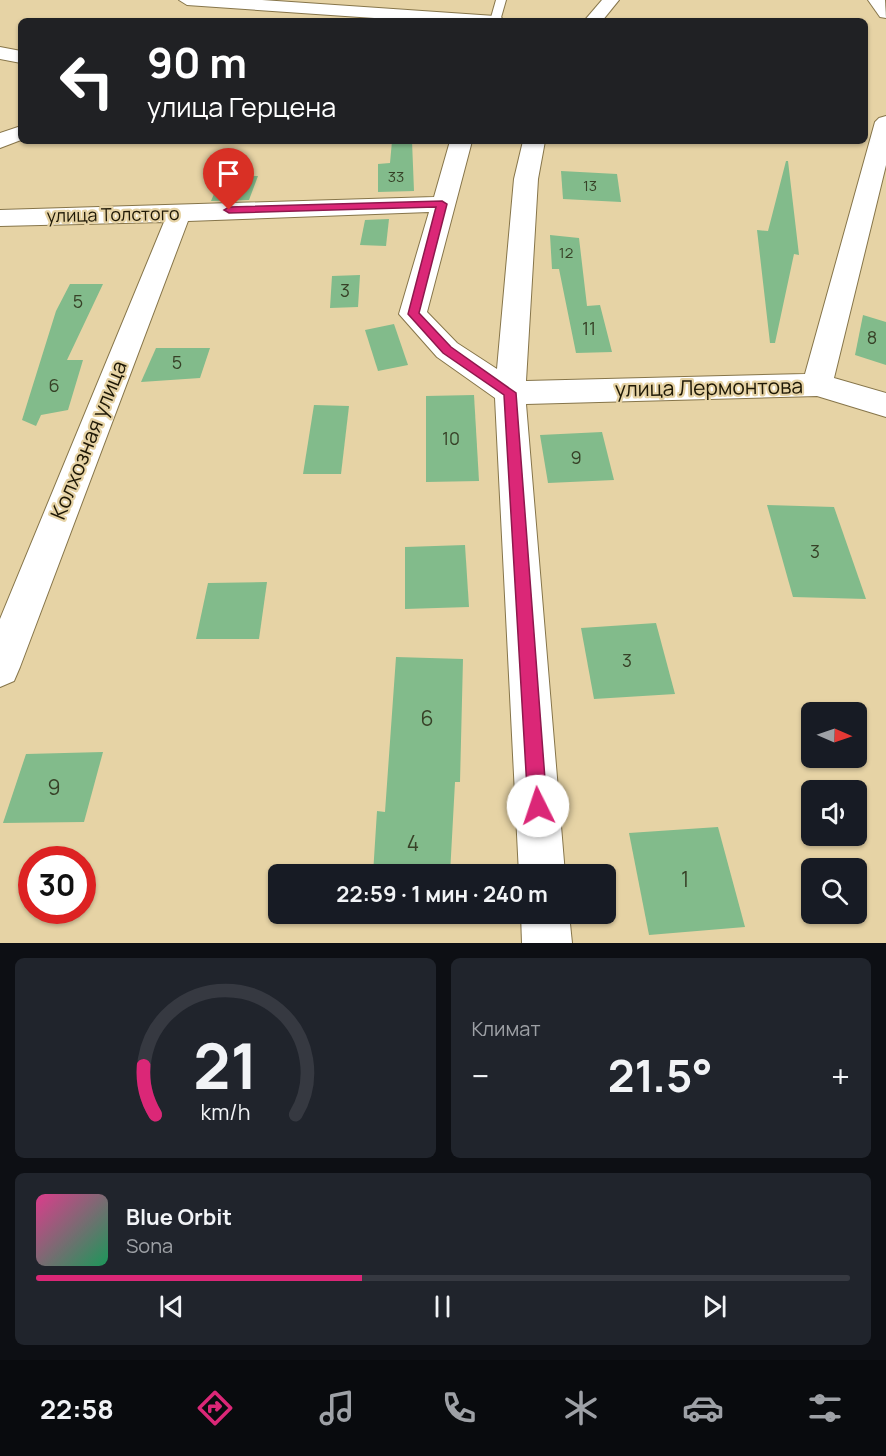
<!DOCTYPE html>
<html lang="ru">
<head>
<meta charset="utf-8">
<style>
	body { margin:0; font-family:Manrope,sans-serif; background:#20242c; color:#f1f3f6; height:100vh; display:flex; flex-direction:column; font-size:22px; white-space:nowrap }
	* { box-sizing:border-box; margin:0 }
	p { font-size:20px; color:#9ea1a6 }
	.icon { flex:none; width:33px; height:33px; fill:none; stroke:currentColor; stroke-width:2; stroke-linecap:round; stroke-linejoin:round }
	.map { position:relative; height:943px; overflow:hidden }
	.panel { display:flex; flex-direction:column; gap:15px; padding:15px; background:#0d0f14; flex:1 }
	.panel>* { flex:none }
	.hud { position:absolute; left:18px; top:18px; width:850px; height:126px; border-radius:9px; box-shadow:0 2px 4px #0004; background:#202124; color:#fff; overflow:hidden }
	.needle { width:39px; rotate:92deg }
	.tools { position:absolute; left:801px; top:702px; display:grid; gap:12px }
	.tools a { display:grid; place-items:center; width:66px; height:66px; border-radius:9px; background:#171b24; box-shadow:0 2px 4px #0004; font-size:30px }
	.speed { position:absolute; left:18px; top:846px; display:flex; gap:12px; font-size:30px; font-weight:700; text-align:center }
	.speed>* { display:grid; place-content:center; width:78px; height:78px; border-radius:50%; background:#171b24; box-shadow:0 2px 4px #0004; line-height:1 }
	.speed .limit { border:9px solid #d22; background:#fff; color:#111 }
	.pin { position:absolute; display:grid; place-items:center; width:51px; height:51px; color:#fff; margin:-62px -26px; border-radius:50% 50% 50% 0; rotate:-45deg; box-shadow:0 0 6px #0007 }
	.pin .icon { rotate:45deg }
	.me { position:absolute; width:66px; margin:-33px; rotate:356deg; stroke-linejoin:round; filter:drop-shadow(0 0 4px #0008) }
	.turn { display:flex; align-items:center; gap:21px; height:126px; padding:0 30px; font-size:27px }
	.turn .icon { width:78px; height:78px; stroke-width:2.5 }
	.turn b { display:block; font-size:42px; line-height:51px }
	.big { font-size:45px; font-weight:700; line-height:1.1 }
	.panel .tile { flex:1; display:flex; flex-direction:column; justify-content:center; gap:9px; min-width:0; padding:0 21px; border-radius:9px; background:#20242c }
	.panel .dial { align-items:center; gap:0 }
	.dial svg { height:156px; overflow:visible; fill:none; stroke:#363941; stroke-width:7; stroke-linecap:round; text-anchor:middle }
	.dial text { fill:#f1f3f6; stroke:none }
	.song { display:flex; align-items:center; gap:18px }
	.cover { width:72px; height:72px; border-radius:9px; background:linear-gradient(135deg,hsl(330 70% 55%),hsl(150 70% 35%)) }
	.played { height:6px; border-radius:3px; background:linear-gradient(90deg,#db2777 40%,#363941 40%) }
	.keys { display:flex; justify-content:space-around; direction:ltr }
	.heat { display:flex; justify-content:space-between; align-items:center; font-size:33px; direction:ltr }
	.panel .tiles { flex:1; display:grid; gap:15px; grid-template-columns:1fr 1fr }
	.tile:last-child { grid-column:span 2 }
	.trip { position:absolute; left:268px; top:864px; width:348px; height:60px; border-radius:9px; background:#171b24; box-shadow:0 2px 4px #0004; font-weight:700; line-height:60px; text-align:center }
	.dock { display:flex; height:96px; justify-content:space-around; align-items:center; background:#090b0e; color:#9ea1a6 }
	.dock .icon { width:42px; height:42px }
	.dock .selected { color:#db2777 }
	.dock b { font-size:27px; color:#f1f3f6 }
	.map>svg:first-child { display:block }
	.building { fill:#82bb8b }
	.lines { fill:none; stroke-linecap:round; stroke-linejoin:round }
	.service-casing { stroke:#86754a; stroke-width:2 }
	.minor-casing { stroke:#86754a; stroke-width:2 }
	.service { fill:#fff; fill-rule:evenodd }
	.minor { fill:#fff; fill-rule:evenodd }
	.route { fill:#db2777; stroke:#8e194d; stroke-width:1.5 }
	.labels { text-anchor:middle; stroke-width:4.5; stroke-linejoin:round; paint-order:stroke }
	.far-number-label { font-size:15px; fill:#374127 }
	.far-street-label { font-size:18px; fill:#1e1806; stroke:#e6d3a5 }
	.number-label { font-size:18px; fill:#374127 }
	.street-label { font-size:21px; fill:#1e1806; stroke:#e6d3a5 }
	.near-number-label { font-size:21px; fill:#374127 }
</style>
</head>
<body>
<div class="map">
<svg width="886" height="943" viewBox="0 0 886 943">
	<rect width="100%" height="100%" fill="#e6d3a5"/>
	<g class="building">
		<polygon points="392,141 412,141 414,191 378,192 378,164 390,163"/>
		<polygon points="786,161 788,161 799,255 794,254 775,343 770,343 757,230 768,231"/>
		<polygon points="561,171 617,174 621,202 563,199"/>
		<polygon points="222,175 258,176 249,200 211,201"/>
		<polygon points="389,219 386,246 360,245 365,220"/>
		<polygon points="550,235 579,238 587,306 600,305 612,352 576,353 559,269 552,269"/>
		<polygon points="360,275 358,307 330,308 332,276"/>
		<polygon points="70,284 103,284 67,360 83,360 68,410 41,415 36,426 22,420 56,311"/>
		<polygon points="863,315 886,322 886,365 855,355"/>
		<polygon points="394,324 408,365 378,371 365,330"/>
		<polygon points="156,348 210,348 200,378 141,382"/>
		<polygon points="474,395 479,481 426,482 426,396"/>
		<polygon points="314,405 349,406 341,474 303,474"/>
		<polygon points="602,432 614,480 548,483 540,435"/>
		<polygon points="767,505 834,507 866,599 793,597"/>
		<polygon points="465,545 469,607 405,609 405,547"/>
		<polygon points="267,582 259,639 196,639 208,583"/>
		<polygon points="656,623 675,694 594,699 581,628"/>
		<polygon points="396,657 463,659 460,782 455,782 450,874 373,874 377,811 385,812"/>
		<polygon points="103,752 84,822 3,823 26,754"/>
		<polygon points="718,827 745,927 649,935 629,833"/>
		<polygon points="370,914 447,914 447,921 370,919"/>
	</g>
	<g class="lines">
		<defs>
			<polygon id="service" points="496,0 506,0 500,21 490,21"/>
			<g id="minor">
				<polygon points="179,0 262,0 495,16 501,17 504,21 418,21 187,5"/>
				<polygon points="602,0 619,0 602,21 584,21"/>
				<polygon points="868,0 885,0 886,18 880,17"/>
				<polygon points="0,47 21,51 21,63 0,59"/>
				<polygon points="886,116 886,165 834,378 886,393 886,417 817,396 526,404 565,874 519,874 495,398 437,357 399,314 429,212 188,221 20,667 14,681 0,687 0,619 164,222 0,226 0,210 434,197 450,141 472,141 427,312 457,343 497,369 514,179 523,141 545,141 538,179 526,381 805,374 875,122 879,118"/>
				<polygon points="21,126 21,140 0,148 0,133"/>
				<polygon points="521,914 569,914 572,943 522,943"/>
			</g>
		</defs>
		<use href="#service" class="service-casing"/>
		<use href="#minor" class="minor-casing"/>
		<use href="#service" class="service"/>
		<use href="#minor" class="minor"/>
	</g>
	<polygon class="route" points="442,201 447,204 419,313 451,347 516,393 547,806 544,812 538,815 531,812 528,806 504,395 443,353 408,314 436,207 229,213 224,210 229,207"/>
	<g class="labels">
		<g class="far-number-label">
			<text x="396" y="182">33</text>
			<text x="590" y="191">13</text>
			<text x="566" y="258">12</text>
		</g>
		<g class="far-street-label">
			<text transform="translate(113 215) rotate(-1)" y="6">улица Толстого</text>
		</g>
		<g class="number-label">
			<text x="345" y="297">3</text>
			<text x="78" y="308">5</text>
			<text x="589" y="335">11</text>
			<text x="872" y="344">8</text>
			<text x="177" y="369">5</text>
			<text x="54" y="392">6</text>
			<text x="451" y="445">10</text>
			<text x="576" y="464">9</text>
			<text x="815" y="558">3</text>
			<text x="627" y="667">3</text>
		</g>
		<g class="street-label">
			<text transform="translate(709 388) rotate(-1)" y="7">улица Лермонтова</text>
			<text transform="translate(89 440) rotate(-68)" y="7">Колхозная улица</text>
		</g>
		<g class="near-number-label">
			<text x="427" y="726">6</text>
			<text x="54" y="795">9</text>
			<text x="413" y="851">4</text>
			<text x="685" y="887">1</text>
		</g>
	</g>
</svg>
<div class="tools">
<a><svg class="needle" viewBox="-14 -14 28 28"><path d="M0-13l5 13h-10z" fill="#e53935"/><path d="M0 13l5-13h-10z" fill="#9ea1a6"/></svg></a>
<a><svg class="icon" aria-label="sound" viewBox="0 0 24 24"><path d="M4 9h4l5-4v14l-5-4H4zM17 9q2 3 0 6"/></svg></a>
<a><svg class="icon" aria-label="search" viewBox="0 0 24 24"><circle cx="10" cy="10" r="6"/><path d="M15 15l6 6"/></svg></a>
</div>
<div class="speed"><div class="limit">30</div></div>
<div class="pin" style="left:229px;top:210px;background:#d93025"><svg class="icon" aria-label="arrive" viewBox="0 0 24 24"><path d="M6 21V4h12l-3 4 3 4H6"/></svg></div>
<svg class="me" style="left:538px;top:806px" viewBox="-20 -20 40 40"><circle r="19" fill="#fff"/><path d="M0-13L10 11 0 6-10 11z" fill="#db2777"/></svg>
<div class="trip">22:59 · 1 мин · 240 m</div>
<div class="hud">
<div class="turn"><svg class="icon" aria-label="left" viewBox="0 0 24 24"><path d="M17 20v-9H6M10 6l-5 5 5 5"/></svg><div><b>90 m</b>улица Герцена</div></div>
</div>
</div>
<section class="panel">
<div class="tiles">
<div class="tile dial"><svg viewBox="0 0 100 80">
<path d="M14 69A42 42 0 1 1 86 69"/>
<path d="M14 69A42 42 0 0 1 8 44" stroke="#db2777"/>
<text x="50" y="56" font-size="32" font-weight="700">21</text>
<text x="50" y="72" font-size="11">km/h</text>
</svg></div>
<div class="tile"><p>Климат</p>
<div class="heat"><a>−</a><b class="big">21.5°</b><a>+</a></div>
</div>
<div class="tile">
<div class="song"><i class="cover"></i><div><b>Blue Orbit</b><p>Sona</p></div></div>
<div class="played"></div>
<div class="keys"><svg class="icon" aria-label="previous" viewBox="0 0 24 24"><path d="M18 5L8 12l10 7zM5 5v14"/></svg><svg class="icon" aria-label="pause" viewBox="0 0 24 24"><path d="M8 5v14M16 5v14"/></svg><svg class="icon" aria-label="next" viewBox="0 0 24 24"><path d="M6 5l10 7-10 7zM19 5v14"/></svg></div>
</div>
</div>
</section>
<nav class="dock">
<b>22:58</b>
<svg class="icon selected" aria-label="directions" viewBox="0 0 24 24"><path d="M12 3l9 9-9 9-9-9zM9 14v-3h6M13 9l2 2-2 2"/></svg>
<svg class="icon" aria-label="music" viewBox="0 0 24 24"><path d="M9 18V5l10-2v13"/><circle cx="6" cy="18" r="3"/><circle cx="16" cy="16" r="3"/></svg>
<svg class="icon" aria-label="phone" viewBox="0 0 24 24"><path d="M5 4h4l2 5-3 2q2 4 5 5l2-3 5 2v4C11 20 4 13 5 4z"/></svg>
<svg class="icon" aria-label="climate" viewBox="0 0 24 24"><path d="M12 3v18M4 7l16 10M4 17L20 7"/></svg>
<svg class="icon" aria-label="car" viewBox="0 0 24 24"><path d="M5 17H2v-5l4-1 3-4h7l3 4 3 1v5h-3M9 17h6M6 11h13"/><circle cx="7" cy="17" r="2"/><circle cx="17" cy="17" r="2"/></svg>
<svg class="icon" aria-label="filters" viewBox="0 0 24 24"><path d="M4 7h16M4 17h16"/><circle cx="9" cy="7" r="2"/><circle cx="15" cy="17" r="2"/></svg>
</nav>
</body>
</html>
